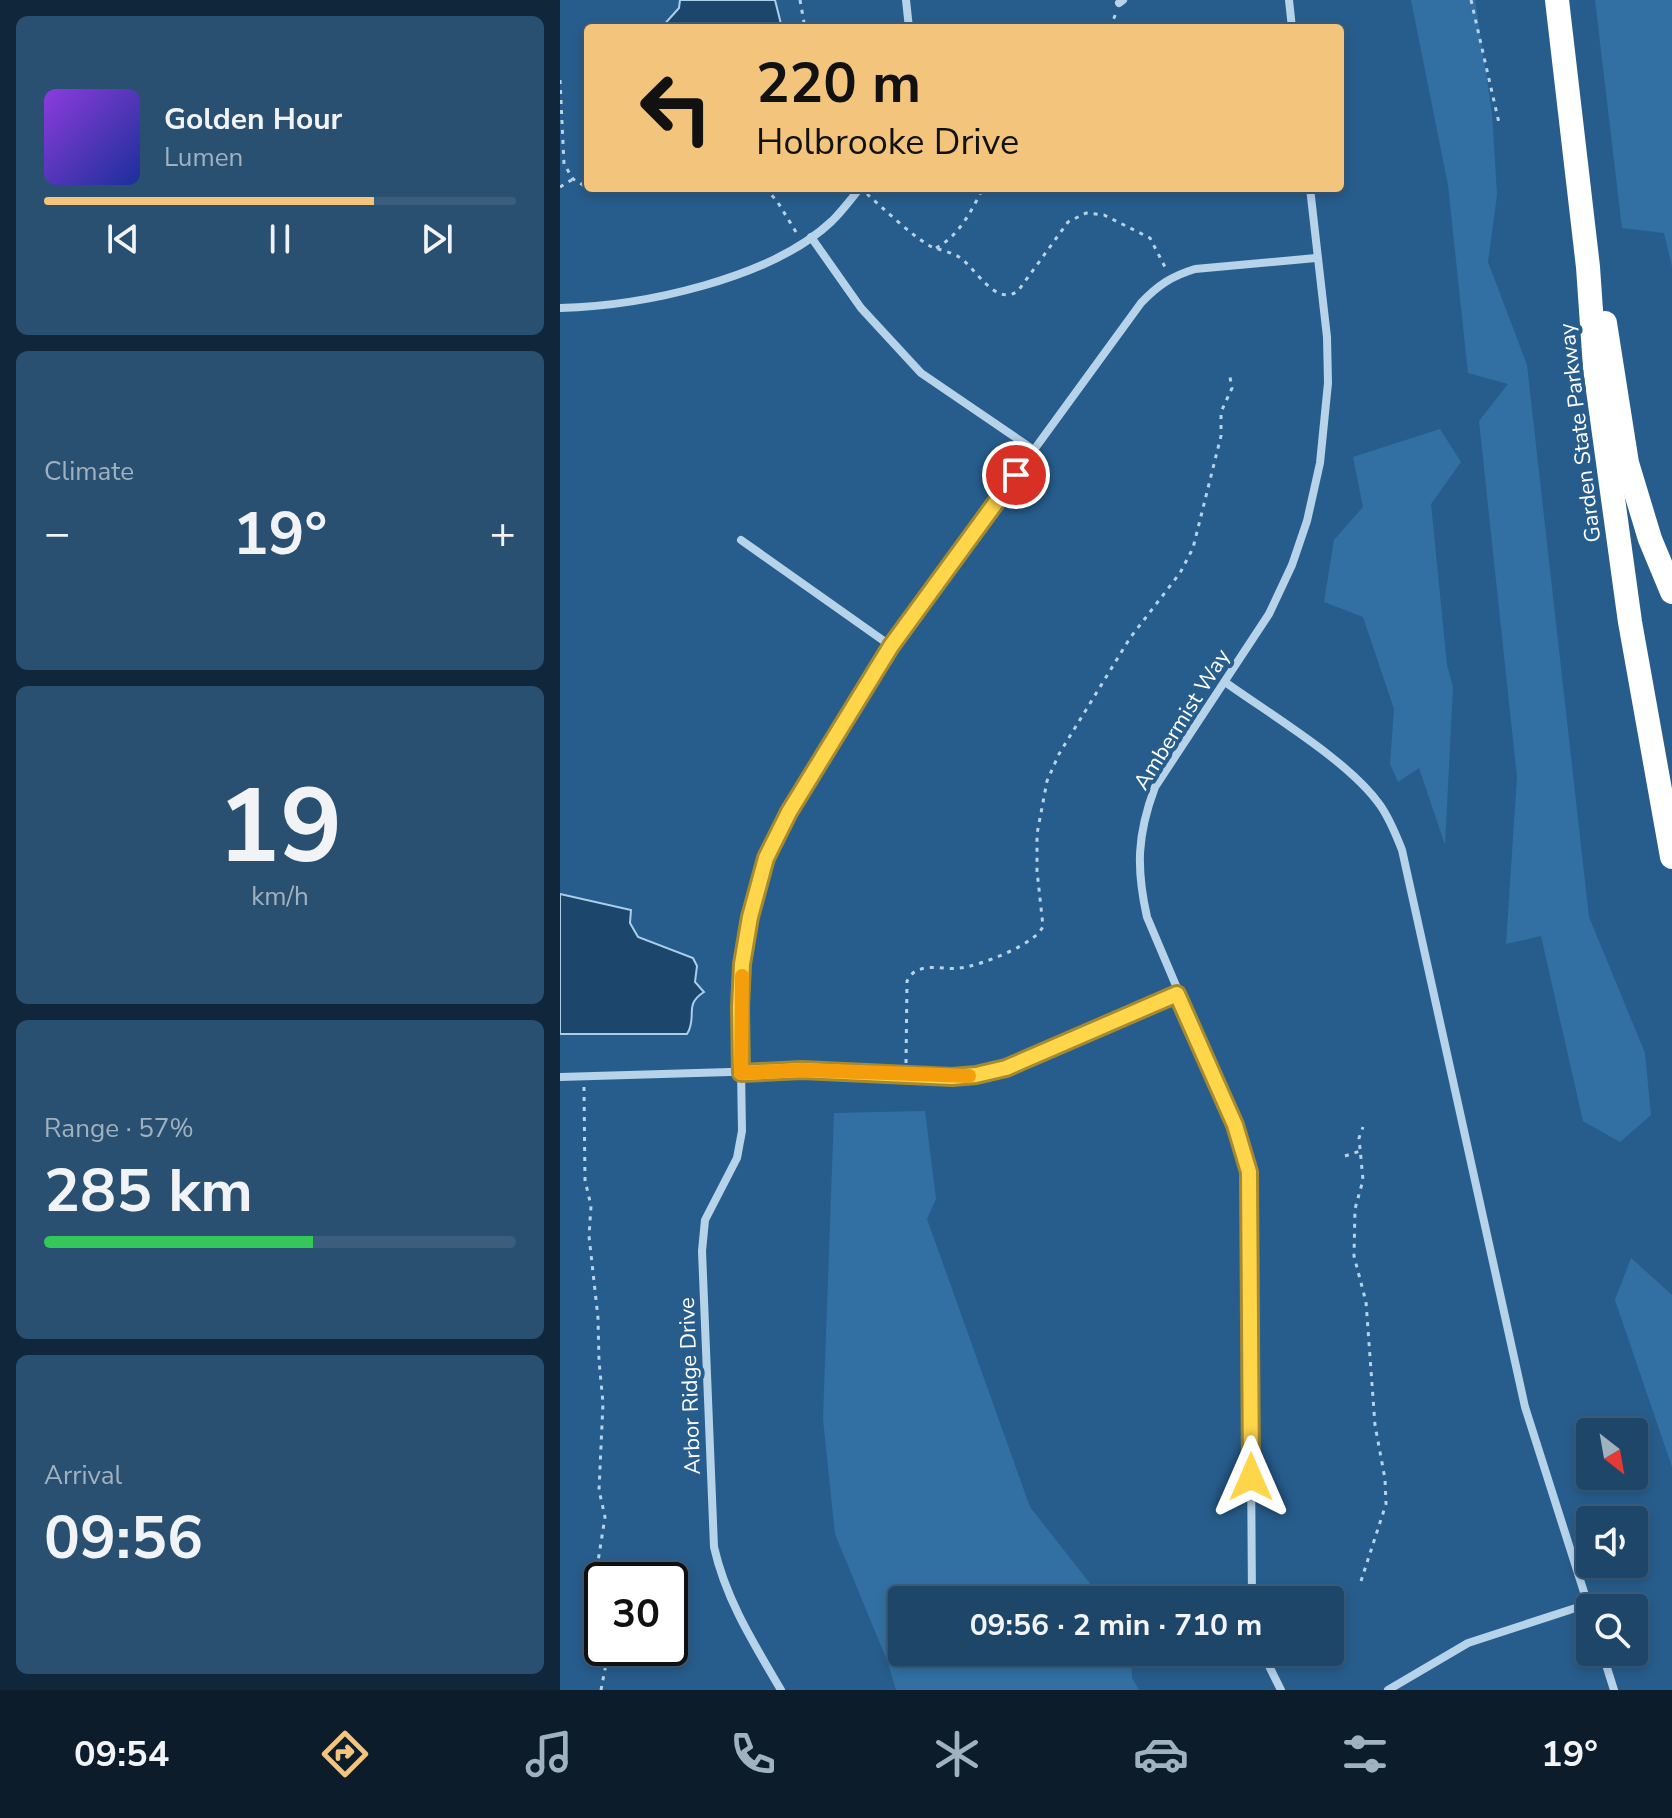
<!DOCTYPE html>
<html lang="en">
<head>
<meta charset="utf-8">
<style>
	body { margin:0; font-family:"Nunito Sans",sans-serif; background:#2a5071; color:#f1f3f6; height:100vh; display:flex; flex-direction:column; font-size:30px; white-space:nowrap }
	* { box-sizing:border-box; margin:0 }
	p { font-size:26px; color:#a0b1c0 }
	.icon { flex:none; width:44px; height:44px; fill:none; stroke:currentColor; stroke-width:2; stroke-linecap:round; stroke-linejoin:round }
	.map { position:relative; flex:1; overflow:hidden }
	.details { display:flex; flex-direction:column; gap:16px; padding:16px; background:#10263a; width:560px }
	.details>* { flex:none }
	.guide { position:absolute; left:24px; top:24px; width:760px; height:168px; border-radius:8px; box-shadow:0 4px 12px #0003,0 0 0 2px #3b5e7d; background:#f2c47c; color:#111; overflow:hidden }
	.needle { width:52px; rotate:149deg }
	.buttons { position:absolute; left:1016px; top:1418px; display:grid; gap:16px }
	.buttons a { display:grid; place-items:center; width:72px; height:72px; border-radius:8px; background:#1d4669; box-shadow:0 4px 12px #0003,0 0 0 2px #3b5e7d; font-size:40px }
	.speed { position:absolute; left:24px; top:1562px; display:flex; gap:16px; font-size:40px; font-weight:700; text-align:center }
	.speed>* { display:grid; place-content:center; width:104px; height:104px; border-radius:50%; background:#1d4669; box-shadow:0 4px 12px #0003,0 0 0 2px #3b5e7d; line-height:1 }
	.speed .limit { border:4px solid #111; border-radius:12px; background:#fff; color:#111 }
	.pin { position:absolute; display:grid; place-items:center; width:68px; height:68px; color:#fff; margin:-34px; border:4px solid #fff; border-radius:50%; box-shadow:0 2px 8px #0007 }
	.me { position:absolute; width:88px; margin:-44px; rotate:0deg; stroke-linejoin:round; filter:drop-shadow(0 0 6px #0008) }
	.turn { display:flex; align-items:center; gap:28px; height:168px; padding:0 40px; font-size:36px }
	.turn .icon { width:104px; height:104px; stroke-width:2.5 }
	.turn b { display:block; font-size:56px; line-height:68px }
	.big { font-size:60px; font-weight:700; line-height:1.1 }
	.details .widget { flex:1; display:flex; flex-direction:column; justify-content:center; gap:12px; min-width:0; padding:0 28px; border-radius:12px; background:#2a5071 }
	.details .dial { align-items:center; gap:0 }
	.dial b { font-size:104px; line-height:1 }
	.song { display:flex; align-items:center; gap:24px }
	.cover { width:96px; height:96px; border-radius:12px; background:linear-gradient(135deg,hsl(270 70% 55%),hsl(230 70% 35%)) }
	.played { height:8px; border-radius:4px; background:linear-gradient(90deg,#f2c47c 70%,#3b5e7d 70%) }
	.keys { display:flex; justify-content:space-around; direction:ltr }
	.heat { display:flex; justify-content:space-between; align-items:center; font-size:44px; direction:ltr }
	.charge { height:12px; border-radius:6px; background:linear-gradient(90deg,#34c759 57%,#3b5e7d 0) }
	.trip { position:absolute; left:328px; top:1586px; width:456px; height:80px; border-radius:8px; background:#1d4669; box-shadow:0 4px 12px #0003,0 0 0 2px #3b5e7d; font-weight:700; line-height:80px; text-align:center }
	.tab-bar { display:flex; height:128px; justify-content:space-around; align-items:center; background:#0c1c2a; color:#a0b1c0 }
	.tab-bar .icon { width:56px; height:56px }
	.tab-bar .current { color:#f2c47c }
	.tab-bar b { font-size:36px; color:#f1f3f6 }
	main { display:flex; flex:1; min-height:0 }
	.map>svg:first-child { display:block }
	.green { fill:#3270a3 }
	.water { fill:#1c466c; stroke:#abcfea; stroke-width:2 }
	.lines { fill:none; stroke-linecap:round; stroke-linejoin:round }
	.path { stroke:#b6d3ea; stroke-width:3; stroke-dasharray:4 6; stroke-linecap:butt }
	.minor { stroke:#b6d3ea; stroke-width:8 }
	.motorway { stroke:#fff; stroke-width:24 }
	.route-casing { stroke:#a68a30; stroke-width:20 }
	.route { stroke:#ffd54a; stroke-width:14 }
	.slow { stroke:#f59e0b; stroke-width:14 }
	.labels { text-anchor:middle; stroke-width:8; stroke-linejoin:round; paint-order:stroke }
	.street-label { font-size:22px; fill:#fff; stroke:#275d8c }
</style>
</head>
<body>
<main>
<section class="details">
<div class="widget">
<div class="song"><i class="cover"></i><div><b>Golden Hour</b><p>Lumen</p></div></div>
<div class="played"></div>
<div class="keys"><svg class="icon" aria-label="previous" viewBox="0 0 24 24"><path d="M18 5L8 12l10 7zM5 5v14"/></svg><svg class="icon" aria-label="pause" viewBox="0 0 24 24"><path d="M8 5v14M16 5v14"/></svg><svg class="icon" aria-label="next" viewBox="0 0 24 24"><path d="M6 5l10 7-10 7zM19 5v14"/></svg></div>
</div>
<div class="widget"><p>Climate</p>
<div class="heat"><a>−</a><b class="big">19°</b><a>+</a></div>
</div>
<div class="widget dial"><b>19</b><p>km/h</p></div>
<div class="widget"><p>Range · 57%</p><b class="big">285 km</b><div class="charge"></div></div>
<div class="widget"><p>Arrival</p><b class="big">09:56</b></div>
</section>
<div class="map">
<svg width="1112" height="1690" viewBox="0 0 1112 1690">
	<rect width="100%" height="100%" fill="#275d8c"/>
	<g class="green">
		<polygon points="851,0 915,0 932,113 937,195 928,262 967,365 1029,917 1085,1053 1091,1115 1060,1142 1023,1121 981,936 946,944 957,777 919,421 948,384 908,373 888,185"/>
		<polygon points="1035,0 1112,0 1112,267 1104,233 1062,228"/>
		<polygon points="880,429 901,462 871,504 887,665 893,687 885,845 859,768 838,782 830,764 834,709 803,617 764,602 774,540 803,507 793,457"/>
		<polygon points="365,1111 376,1199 367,1219 470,1507 532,1586 570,1590 570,1600 342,1600 342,1652 571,1652 572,1678 579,1690 336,1690 328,1663 275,1534 263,1419 274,1113"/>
		<polygon points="1071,1258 1112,1295 1112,1467 1055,1300"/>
	</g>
	<g class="water">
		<polygon points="120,0 215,0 222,28 101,28 119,8"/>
		<path d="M0 894 71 910 70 923 78 937 133 958 137 966 135 982 144 992C123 1005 138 1017 127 1034H0Z"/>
	</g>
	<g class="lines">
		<g class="path">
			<polyline points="240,0 245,28"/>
			<polyline points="911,0 939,123"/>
			<polyline points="550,28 556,13"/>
			<polyline points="0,80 4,164 13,179 28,188"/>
			<polyline points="0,187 13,179"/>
			<polyline points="29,188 41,192 64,188"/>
			<polyline points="205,188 217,201 236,232"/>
			<path d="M307 194C324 209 351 235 370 246 379 250 391 252 399 257 416 268 435 307 458 291L508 222 526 213 544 215 590 238 605 267"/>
			<path d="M376 248C399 236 412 210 423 188"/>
			<path d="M346 1063 347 981C350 976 354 970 361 969 372 965 387 970 400 968 419 966 477 944 483 926L477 871V834L487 781 499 754 570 638 620 573 633 548 661 436V412L672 388 670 377"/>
			<polyline points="24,1087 25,1180 31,1206 29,1236 38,1318 39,1361 43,1403 39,1490 45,1517 37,1568 42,1597"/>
			<polyline points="785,1156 800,1151"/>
			<polyline points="801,1581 826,1504 825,1479 815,1425 806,1302 794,1256 795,1209 803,1180 799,1138 803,1127"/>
			<polyline points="41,1690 49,1648"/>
		</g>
		<g class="minor">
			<polyline points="346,0 349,28"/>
			<polyline points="729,0 732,28"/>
			<polyline points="559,3 563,0"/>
			<polyline points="251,237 301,308 361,373 474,450"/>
			<path d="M0 308C82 306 211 279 272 221 282 211 291 199 300 188"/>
			<polyline points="181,540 331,646"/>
			<path d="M665 682C711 715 789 761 820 805 830 819 836 835 842 850L965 1407 1030 1611"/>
			<polyline points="0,1077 242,1070 392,1077 416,1075 446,1068 617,994"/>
			<path d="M692 1600 689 1172 675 1125 587 917C576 868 577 835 595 787L709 614 732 565 747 521 760 463 768 383 767 337 750 188"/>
			<polyline points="702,1652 721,1690"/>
			<polyline points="1042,1652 1054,1690"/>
			<path d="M221 1690C194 1644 166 1600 154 1547L142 1251 145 1220 177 1158 182 1131 180 1007 182 964 190 917 206 858 229 812 331 646 581 303C598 285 612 276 635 269L756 258"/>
			<polyline points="828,1690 908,1643 1028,1604"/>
		</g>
		<g class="motorway">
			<polyline points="997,0 1028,267 1035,368 1070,622 1112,857"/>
			<polyline points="1045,323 1067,463 1090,539 1112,592"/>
		</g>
	</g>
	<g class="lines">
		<defs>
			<polyline id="route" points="456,475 331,646 229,812 206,858 190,917 182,964 180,1007 181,1073 242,1070 392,1077 416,1075 446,1068 617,994 675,1125 689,1172 691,1477"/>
		</defs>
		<use href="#route" class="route-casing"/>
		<use href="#route" class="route"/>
		<polyline class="slow" points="182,976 181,1073 242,1070 409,1076"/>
	</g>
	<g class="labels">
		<g class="street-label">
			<text transform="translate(1019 433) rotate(-97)" y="8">Garden State Parkway</text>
			<text transform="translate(621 719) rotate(-58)" y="8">Ambermist Way</text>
			<text transform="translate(129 1386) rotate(-92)" y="8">Arbor Ridge Drive</text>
		</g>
	</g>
</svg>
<div class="buttons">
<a><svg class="needle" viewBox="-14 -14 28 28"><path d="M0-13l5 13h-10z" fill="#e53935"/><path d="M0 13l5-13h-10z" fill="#a0b1c0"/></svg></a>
<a><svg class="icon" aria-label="sound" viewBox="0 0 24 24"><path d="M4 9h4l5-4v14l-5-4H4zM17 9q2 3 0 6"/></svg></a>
<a><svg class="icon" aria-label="search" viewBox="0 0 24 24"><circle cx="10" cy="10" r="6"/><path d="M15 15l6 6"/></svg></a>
</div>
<div class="speed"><div class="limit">30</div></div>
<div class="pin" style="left:456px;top:475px;background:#d93025"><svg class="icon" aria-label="arrive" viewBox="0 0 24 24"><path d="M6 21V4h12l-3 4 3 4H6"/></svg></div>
<svg class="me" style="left:691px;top:1477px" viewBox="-20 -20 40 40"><path d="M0-17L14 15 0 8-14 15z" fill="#ffd54a" stroke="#fff" stroke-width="4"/></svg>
<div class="trip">09:56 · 2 min · 710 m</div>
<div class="guide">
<div class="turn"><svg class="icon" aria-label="left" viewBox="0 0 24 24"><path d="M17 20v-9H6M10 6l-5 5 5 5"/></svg><div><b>220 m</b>Holbrooke Drive</div></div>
</div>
</div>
</main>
<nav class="tab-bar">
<b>09:54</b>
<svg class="icon current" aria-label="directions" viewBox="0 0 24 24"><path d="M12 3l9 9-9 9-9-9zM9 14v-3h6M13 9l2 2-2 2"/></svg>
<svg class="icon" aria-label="music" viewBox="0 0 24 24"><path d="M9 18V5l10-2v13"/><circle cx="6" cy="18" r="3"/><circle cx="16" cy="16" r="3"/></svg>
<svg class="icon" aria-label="phone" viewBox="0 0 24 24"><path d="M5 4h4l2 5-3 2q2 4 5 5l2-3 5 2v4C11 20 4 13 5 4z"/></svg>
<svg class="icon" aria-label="climate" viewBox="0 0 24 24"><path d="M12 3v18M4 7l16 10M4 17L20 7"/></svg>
<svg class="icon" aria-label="car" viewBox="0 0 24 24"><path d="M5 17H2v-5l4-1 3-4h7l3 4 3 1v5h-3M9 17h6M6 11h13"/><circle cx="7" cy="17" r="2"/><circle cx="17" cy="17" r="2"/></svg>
<svg class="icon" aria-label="filters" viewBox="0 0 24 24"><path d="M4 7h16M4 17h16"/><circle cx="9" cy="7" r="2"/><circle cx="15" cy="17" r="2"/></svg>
<b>19°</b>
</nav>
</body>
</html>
